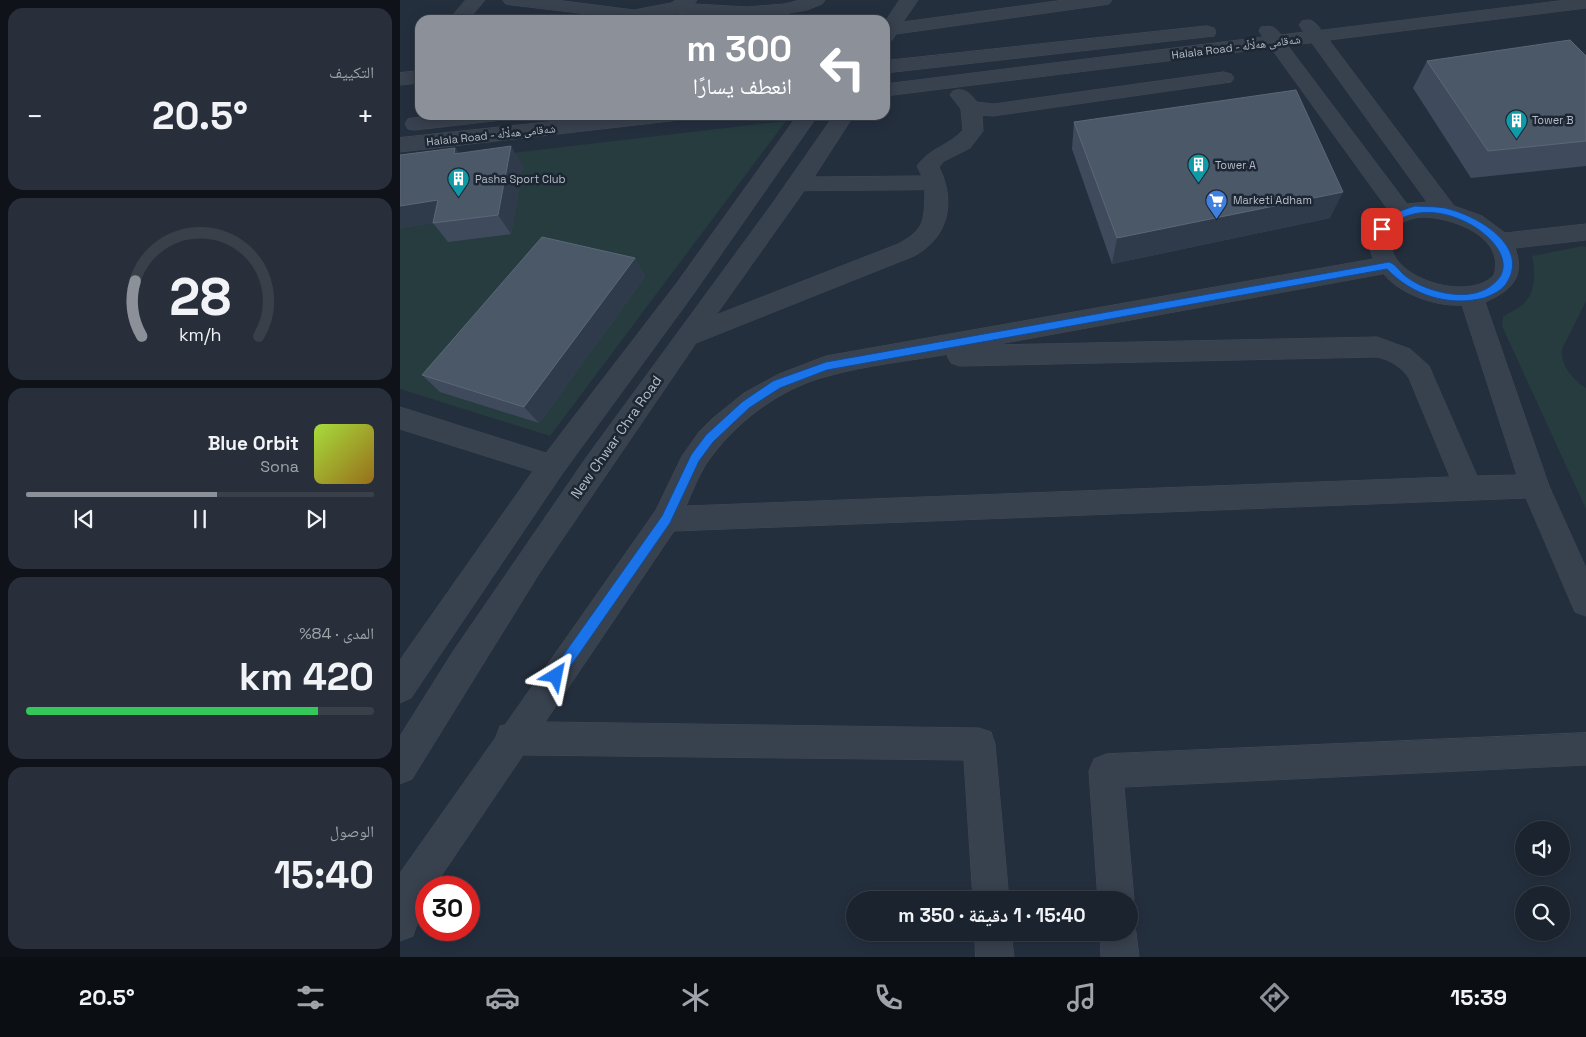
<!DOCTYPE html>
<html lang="ar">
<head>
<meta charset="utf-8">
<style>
	body { margin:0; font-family:"Space Grotesk","Noto Naskh Arabic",sans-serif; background:#282f3a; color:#f1f3f6; direction:rtl; height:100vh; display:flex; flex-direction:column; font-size:19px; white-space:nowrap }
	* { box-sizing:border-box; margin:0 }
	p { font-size:16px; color:#a0a4aa }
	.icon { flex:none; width:28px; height:28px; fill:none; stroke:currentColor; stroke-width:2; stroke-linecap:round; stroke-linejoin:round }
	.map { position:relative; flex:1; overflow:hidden; direction:ltr }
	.sheet { display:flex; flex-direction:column; gap:8px; padding:8px; background:#0f1319; width:400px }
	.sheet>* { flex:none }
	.hud { position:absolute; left:15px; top:15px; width:475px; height:105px; border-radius:15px; box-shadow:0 2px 12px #0003,0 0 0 1px #39404a; direction:rtl; background:#8c9099; color:#fff; overflow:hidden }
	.tools { position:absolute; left:1115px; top:821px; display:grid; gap:10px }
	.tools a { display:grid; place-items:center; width:55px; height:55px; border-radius:50%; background:#1b232e; box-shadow:0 2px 12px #0003,0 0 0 1px #39404a; font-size:25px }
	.speed { position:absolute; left:15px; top:876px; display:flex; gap:10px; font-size:25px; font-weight:700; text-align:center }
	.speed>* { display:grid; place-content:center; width:65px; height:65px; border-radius:50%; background:#1b232e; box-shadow:0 2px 12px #0003,0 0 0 1px #39404a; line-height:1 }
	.speed .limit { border:8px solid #d22; background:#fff; color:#111 }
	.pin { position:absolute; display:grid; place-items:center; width:42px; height:42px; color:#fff; margin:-21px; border-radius:10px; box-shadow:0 2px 8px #0006 }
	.me { position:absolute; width:55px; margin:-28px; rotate:35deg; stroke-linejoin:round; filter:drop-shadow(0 0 4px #0008) }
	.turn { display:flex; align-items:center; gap:18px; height:105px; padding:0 15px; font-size:22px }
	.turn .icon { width:65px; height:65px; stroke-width:2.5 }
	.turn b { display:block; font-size:35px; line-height:42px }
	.big { font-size:38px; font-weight:700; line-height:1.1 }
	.sheet .card { flex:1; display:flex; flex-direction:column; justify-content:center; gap:8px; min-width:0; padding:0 18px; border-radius:15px; background:#282f3a }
	.sheet .dial { align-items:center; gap:0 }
	.dial svg { height:130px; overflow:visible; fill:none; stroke:#39404a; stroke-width:7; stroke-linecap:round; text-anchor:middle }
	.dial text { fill:#f1f3f6; stroke:none }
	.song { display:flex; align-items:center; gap:15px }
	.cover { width:60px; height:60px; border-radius:8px; background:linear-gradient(135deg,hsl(80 70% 55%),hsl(40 70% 35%)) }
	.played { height:5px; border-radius:2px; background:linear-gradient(90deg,#8c9099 55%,#39404a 55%) }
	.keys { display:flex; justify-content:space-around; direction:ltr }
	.heat { display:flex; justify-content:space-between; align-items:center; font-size:28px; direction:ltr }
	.charge { height:8px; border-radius:4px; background:linear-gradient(90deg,#34c759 84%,#39404a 0) }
	.trip { position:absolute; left:446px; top:891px; width:292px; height:50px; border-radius:25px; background:#1b232e; box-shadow:0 2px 12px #0003,0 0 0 1px #39404a; font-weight:700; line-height:50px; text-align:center; direction:rtl }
	.menu { display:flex; height:80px; justify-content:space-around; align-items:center; background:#0b0e12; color:#a0a4aa }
	.menu .icon { width:35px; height:35px }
	.menu .current { color:#8c9099 }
	.menu b { font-size:22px; color:#f1f3f6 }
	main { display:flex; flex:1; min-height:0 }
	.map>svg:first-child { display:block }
	.green { fill:#263c3f }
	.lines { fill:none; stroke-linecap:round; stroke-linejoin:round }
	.minor-casing { stroke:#414a57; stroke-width:1 }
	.minor { fill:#38414e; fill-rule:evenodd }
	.wall { fill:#3f4b5c }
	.shaded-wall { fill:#2f3b4b }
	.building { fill:#4b5868; stroke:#5c6777 }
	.route { fill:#1a73e8; stroke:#114b97 }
	.labels { text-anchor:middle; stroke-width:5; stroke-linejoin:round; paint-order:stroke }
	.far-street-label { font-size:11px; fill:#b4bcc9; stroke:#1d2633 }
	.far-poi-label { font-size:11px; fill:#b4bcc9; stroke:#1d2633; text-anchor:start }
	.street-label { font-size:14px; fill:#b4bcc9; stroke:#1d2633 }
</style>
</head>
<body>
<main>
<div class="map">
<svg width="1186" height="957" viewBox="0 0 1186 957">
	<rect width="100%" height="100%" fill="#242f3e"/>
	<g class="green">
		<polygon points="386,121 150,436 0,389 0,166"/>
		<path d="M1183 246 1186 247V301L1162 349C1160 365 1173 380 1186 388V509L1102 326 1103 317C1108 313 1113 311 1118 308 1136 297 1136 275 1132 256Z"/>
	</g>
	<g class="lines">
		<defs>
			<g id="minor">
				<polygon points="66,0 85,0 68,20 49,20"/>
				<polygon points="103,0 156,0 234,10 271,3 276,0 297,0 294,4 347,7 384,4 400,0 425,0 422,4 407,10 366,17 328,17 276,13 237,20 112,5 106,4"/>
				<polygon points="500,0 518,0 503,22 664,0 712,0 709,4 703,5 496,34 492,40 485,42 485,22"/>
				<path d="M1167 0H1186V8L929 40 1054 206 1082 216 1105 233 1186 224V240L1115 248C1126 278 1110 291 1085 302L1149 486 1186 568V616L1175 612 1126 498 274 531 145 722 579 728 591 732 595 744 609 900H573L564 760 123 755 33 888H26V897L13 936 0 941V873L96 737 100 726 105 725 256 510 282 456 299 432 313 418 344 393 379 374 426 356 973 259 968 241 978 219 989 211 871 48 485 96V84L863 37 859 31 861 27C872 25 875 27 881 35L904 32 899 25 902 21C912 18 915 22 921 30ZM912 43 1027 202 1007 204 888 46ZM1022 217C1051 217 1106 236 1094 275 1067 305 977 274 993 234 998 222 1010 218 1022 217ZM984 274C999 294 1037 307 1062 305L1117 475 1077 476 1029 366 1010 349 977 337 594 345ZM549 354 547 356 551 363 560 366 977 357C991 360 1001 367 1009 378L1050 477 286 506C292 492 298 477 306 464 334 423 380 388 428 376 467 365 509 361 549 354Z"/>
				<polygon points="807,26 814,28 816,32 814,36 485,73 485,61"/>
				<polygon points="20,71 20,83 0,85 0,73"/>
				<path d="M824 72 831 74 834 78 831 82 593 116 582 115 583 131 570 148 544 161 539 167C556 202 549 237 514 256L296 343 140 572 12 779 0 784V736L52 653 188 455 372 204 434 115H454L414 177 522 176 517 166C529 148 549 146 563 130L561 109 550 95 553 91C565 87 569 93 577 102L593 104ZM525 190C524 220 526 229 498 244L316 315 404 191Z"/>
				<polygon points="37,115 103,115 100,120 93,121 15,130 8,129 5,124 8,119"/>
				<polygon points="213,115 281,115 278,120 271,121 0,152 0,138"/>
				<polygon points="398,115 418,115 292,296 162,474 11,698 0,703 0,660 133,471 0,429 0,407 146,453 276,284"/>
				<polygon points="1186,733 1186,765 724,787 734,900 730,910 730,900 698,900 689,771 694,759 706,754"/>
				<polygon points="730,919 736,932 739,957 701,957 700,932 730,932"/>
				<polygon points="575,932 611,932 614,957 576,957"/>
			</g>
		</defs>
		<use href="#minor" class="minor-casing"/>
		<use href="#minor" class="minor"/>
	</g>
	<g class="wall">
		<polygon points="1186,56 1186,166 1071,178 1013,88 1027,61"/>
		<polygon points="674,122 930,218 712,264 672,149"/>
		<polygon points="55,148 59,153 123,166 111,234 48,242 33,223 0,228 0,155"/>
		<polygon points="235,258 245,277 139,423 40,392 22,375"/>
	</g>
	<g class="shaded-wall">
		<polygon points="111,146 123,166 111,234 98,215"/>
		<polygon points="55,148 69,168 54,154"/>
		<polygon points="943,192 930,218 712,264 717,238"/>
		<polygon points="38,200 53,220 0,228 0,206"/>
		<polygon points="235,258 245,277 139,423 124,407"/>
	</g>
	<g class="building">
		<polygon points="1170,40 1186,56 1186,141 1088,151 1027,61"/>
		<polygon points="896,90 943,192 717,238 674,122"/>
		<polygon points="111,146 98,215 33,223 38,200 0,206 0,155 55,148 54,154"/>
		<polygon points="142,237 235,258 124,407 22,375"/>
	</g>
	<path class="route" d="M1015 206C1026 207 1039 206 1049 209 1079 217 1131 247 1106 284 1101 291 1092 295 1084 298 1048 307 1012 295 987 269L427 370 380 388 349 408 313 442 299 461 270 523 161 680 156 682 152 680 150 676 152 671 262 516 291 455 306 435 342 402 373 381 426 362 989 262C995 264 998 269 1003 274 1012 282 1025 288 1037 291 1055 296 1077 297 1092 285 1138 252 1030 178 986 231H979L978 229C987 215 999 211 1015 206Z"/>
	<defs>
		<symbol id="building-pin" viewBox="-11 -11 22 30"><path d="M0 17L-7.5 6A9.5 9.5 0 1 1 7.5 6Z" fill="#0f9aa8" stroke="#1d2633"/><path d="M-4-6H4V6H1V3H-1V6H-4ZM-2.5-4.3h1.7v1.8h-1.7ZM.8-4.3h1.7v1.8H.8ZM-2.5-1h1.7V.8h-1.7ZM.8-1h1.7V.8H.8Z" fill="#fff"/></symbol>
		<symbol id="supermarket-pin" viewBox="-11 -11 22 30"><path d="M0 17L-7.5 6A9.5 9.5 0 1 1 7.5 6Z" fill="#3f7fe0" stroke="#1d2633"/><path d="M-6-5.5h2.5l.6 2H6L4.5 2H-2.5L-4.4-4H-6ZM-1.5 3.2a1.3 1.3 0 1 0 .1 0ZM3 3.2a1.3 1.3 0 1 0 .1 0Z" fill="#fff"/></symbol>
	</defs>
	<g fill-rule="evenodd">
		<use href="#building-pin" x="1104" y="108" width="25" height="34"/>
		<use href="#building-pin" x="786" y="152" width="25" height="34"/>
		<use href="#building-pin" x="46" y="166" width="25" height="34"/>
		<use href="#supermarket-pin" x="804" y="188" width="25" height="34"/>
	</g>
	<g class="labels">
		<g class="far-street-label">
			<text transform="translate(836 47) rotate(-7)" y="4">Halala Road - شەقامی هەڵاڵە</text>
			<text transform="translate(91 135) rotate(-6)" y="4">Halala Road - شەقامی هەڵاڵە</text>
		</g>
		<g class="far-poi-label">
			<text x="1132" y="124">Tower B</text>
			<text x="815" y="169">Tower A</text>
			<text x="75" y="183">Pasha Sport Club</text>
			<text x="833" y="204">Marketi Adham</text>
		</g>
		<g class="street-label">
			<text transform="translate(216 437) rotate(-55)" y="5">New Chwar Chra Road</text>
		</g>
	</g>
</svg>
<div class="tools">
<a><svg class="icon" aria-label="sound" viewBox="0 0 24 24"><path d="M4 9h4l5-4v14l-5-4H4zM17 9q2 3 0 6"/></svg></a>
<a><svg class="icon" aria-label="search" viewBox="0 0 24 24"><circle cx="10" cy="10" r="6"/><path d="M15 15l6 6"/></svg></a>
</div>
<div class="speed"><div class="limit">30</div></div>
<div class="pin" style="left:982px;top:229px;background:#d93025"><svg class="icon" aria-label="arrive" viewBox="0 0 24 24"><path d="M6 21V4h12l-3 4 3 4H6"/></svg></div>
<svg class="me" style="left:156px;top:676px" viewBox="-20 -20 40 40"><path d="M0-17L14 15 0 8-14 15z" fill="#1a73e8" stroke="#fff" stroke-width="4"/></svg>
<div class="trip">15:40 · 1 دقيقة · 350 m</div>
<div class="hud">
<div class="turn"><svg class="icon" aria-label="left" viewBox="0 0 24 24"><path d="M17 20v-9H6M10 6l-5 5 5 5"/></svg><div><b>300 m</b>انعطف يسارًا</div></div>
</div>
</div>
<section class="sheet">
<div class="card"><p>التكييف</p>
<div class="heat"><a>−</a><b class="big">20.5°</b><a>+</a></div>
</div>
<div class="card dial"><svg viewBox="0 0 100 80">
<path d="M14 69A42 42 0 1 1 86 69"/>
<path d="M14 69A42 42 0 0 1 10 35" stroke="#8c9099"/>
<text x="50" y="56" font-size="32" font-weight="700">28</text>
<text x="50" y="72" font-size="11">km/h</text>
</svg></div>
<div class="card">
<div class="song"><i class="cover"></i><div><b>Blue Orbit</b><p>Sona</p></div></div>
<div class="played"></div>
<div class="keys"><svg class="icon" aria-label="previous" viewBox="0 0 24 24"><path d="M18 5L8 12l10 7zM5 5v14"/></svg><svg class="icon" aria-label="pause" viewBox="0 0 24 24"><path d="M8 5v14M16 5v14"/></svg><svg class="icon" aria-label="next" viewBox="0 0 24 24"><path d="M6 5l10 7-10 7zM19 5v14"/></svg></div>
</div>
<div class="card"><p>المدى · 84%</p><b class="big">420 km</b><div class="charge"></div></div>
<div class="card"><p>الوصول</p><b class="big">15:40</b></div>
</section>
</main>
<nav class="menu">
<b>15:39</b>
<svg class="icon current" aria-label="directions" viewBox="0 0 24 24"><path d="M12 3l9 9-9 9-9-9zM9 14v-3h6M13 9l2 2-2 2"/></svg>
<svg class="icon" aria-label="music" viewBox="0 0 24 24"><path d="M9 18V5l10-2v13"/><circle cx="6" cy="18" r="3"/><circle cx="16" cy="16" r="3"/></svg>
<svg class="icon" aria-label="phone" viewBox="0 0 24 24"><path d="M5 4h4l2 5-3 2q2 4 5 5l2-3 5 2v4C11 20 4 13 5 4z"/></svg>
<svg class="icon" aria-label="climate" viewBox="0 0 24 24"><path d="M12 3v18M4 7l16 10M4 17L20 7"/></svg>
<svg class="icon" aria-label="car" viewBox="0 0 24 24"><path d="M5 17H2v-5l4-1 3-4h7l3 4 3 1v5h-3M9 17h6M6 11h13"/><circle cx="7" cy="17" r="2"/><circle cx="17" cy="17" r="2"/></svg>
<svg class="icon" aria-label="filters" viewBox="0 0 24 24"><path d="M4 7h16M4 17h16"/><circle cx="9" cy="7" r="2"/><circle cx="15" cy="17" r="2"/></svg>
<b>20.5°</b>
</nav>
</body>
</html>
